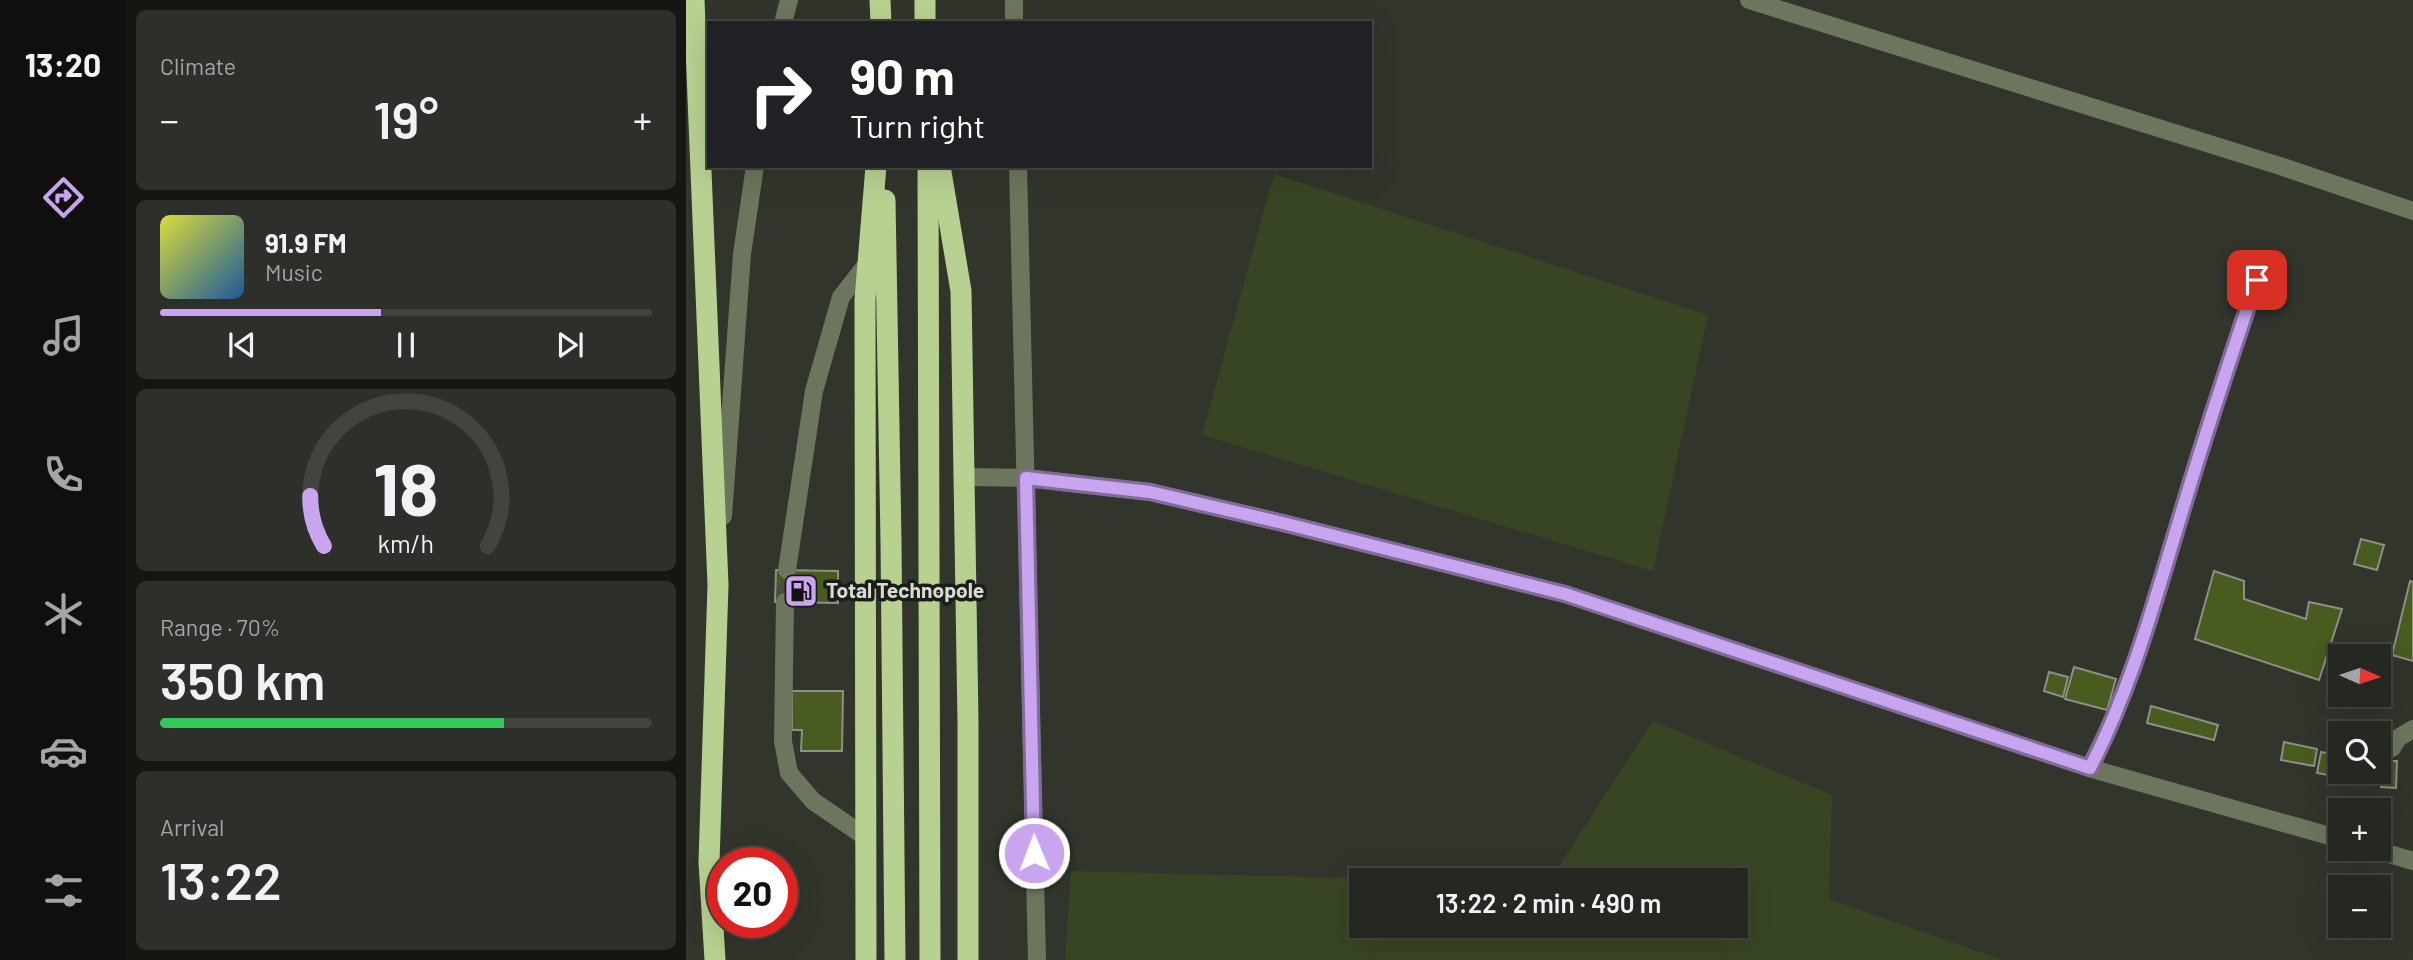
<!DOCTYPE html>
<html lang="en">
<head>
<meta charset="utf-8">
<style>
	body { margin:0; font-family:Barlow,sans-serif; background:#2d302a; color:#f1f3f6; height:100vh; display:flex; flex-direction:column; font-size:26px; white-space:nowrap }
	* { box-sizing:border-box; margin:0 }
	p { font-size:23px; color:#a3a6a5 }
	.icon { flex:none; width:38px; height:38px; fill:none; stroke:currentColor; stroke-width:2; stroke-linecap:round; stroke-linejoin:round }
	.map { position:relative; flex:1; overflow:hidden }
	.drawer { display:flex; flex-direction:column; gap:10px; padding:10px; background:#141612; width:560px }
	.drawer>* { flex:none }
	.top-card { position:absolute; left:21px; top:21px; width:665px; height:147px; border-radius:0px; box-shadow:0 7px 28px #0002,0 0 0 2px #42443f; background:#202124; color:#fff; overflow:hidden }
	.needle { width:46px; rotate:93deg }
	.controls { position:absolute; left:1642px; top:644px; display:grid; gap:14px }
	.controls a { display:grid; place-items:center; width:63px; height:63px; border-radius:0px; background:#252821; box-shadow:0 7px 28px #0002,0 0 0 2px #42443f; font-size:35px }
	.speed { position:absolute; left:21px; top:847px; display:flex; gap:14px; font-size:35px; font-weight:700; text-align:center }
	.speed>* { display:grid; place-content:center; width:91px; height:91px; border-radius:50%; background:#252821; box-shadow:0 7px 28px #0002,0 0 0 2px #42443f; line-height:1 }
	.speed .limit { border:10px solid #d22; background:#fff; color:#111 }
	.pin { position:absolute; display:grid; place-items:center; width:60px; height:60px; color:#fff; margin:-30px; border-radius:14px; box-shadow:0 4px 10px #0006 }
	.me { position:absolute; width:77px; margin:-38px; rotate:359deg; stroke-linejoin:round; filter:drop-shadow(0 0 5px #0008) }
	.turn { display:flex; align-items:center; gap:24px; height:147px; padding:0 28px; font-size:32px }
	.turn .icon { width:91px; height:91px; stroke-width:2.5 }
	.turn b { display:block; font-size:49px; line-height:60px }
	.big { font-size:52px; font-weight:600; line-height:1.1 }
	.drawer .widget { flex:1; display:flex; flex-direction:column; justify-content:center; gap:10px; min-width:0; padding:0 24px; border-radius:10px; background:#2d302a }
	.drawer .dial { align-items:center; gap:0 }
	.dial svg { height:182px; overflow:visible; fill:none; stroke:#42443f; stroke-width:7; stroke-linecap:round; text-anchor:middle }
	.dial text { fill:#f1f3f6; stroke:none }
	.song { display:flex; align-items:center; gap:21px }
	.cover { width:84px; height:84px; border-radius:10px; background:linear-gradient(135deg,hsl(60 70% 55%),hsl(210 70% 35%)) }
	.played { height:7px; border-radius:4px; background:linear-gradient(90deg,#c8a5ee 45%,#42443f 45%) }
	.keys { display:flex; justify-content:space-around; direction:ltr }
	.heat { display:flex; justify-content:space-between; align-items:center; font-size:38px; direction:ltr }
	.charge { height:10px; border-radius:5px; background:linear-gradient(90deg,#34c759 70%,#42443f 0) }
	.trip { position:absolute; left:663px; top:868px; width:399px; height:70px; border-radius:0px; background:#252821; box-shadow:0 7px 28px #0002,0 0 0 2px #42443f; font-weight:600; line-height:70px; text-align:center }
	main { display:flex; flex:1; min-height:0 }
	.dock { display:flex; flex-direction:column; width:126px; justify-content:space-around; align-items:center; background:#0f100d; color:#a3a6a5 }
	.dock .icon { width:49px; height:49px }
	.dock .active { color:#c8a5ee }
	.dock b { font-size:32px; color:#f1f3f6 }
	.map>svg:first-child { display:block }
	.green { fill:#384523 }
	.building { fill:#475c1e; stroke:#8c9086; stroke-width:2 }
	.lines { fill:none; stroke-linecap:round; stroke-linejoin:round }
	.minor-tunnel { stroke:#4a4e45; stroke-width:18; stroke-dasharray:18 9; stroke-linecap:butt }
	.minor { stroke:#6b765c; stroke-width:18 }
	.highway { stroke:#b7d190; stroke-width:21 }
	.route-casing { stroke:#826b9b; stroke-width:18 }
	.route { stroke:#c8a5ee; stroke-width:12 }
	.labels { text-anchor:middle; stroke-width:7; stroke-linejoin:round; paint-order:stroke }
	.poi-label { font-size:21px; font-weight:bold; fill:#d9dbd5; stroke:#1a1c18; text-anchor:start }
</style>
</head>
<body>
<main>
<nav class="dock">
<b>13:20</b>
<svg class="icon active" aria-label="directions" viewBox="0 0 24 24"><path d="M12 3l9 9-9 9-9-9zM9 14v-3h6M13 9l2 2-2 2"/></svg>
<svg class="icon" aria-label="music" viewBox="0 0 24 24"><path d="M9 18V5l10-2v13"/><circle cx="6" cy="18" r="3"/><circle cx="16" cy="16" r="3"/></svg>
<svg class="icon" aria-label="phone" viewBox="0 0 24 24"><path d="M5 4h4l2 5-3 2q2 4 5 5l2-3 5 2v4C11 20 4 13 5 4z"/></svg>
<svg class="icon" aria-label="climate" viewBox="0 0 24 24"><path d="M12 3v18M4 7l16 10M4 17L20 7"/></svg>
<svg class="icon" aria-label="car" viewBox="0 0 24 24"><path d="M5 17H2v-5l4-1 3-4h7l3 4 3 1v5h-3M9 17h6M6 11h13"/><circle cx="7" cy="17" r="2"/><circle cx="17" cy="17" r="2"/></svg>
<svg class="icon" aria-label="filters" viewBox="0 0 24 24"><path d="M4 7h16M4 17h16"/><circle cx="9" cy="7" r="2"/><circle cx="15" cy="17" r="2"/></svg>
</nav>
<section class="drawer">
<div class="widget"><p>Climate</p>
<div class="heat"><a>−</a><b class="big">19°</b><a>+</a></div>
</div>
<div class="widget">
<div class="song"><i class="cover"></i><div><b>91.9 FM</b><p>Music</p></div></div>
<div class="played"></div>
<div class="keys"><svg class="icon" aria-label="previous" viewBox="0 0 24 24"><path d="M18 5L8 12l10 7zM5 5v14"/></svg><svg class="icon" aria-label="pause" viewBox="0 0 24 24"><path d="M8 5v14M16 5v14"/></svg><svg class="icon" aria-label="next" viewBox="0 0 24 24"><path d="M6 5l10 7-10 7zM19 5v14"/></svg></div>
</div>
<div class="widget dial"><svg viewBox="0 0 100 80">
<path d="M14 69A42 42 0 1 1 86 69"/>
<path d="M14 69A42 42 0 0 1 8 47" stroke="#c8a5ee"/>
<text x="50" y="56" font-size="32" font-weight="700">18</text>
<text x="50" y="72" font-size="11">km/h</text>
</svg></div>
<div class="widget"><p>Range · 70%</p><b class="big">350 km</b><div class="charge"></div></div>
<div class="widget"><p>Arrival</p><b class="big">13:22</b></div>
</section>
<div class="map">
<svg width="1727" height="960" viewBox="0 0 1727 960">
	<rect width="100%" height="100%" fill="#31352c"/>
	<g class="green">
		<polygon points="588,174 1022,315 967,571 516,435"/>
		<polygon points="967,721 1146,795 1143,899 1317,960 379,960 385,871 750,880 676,880 676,926 1050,926 1050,880 864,880"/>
	</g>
	<g class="building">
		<polygon points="1675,539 1698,545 1691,570 1668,564"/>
		<polygon points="90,570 152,571 152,603 89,602"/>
		<polygon points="1528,571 1558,581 1558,599 1620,619 1623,602 1656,609 1633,680 1509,639"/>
		<polygon points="1724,581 1727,582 1727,661 1706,655"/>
		<polygon points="1388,667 1430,679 1421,710 1379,699"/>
		<polygon points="1363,672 1382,677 1377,697 1358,691"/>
		<polygon points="106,691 157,691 156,751 115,751 116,730 106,730"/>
		<polygon points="1465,706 1532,725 1528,740 1461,723"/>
		<polygon points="1598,742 1631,749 1628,766 1595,760"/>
		<polygon points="1635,752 1652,755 1648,776 1631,773"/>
		<polygon points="1696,761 1711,761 1710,788 1695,787"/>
	</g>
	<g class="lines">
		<polyline class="minor-tunnel" points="99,602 101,570"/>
		<g class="minor">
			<polyline points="328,0 328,23"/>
			<polyline points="1063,0 1594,166 1727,211"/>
			<polyline points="97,23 103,0"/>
			<polyline points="332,166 351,960"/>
			<polyline points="279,477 340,478 464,492 597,523 879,594 1403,768 1654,839"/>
			<polyline points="37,516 56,254 69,166"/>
			<polyline points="101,570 128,391 155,297 181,264"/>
			<polyline points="99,602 97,741 103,773 127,801 181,838"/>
			<polyline points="1706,748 1712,738 1727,729"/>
			<path d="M1403 768C1447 686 1470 597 1497 508 1520 431 1545 356 1571 280"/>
			<polyline points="1686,849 1727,861"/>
		</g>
		<g class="highway">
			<polyline points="8,0 32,585 23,862 29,960"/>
			<polyline points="194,0 195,23"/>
			<polyline points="239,0 239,23"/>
			<polyline points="242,166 244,960"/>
			<polyline points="254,166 275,291 282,722 282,960"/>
			<polyline points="199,200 205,541 209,960"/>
			<polyline points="180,960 179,300 190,166"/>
		</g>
	</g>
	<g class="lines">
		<defs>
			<path id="route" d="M348 853 340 478 464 492 597 523 879 594 1404 768C1445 689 1468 603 1494 518 1518 438 1544 359 1571 280"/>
		</defs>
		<use href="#route" class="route-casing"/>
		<use href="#route" class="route"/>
	</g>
	<defs>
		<symbol id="fuel-square" viewBox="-11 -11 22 22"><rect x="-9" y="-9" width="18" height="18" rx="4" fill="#c8a5ee" stroke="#1a1c18"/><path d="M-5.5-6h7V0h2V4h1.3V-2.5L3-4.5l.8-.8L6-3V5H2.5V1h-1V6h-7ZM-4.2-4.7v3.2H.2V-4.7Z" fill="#111"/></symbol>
	</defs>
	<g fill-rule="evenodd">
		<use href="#fuel-square" x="96" y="572" width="38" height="38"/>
	</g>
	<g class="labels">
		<g class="poi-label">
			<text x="140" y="598">Total Technopole</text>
		</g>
	</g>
</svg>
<div class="controls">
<a><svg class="needle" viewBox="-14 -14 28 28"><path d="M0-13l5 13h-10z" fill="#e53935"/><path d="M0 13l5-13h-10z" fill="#a3a6a5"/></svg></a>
<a><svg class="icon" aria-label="search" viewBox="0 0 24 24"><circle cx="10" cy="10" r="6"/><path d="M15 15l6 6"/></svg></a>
<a>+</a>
<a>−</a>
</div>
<div class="speed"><div class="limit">20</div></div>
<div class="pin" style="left:1571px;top:280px;background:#d93025"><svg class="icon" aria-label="arrive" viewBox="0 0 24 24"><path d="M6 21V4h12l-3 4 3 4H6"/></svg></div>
<svg class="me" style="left:348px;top:853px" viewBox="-20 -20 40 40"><circle r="17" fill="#c8a5ee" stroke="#fff" stroke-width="3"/><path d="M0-11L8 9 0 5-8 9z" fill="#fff"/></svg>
<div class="trip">13:22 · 2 min · 490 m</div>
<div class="top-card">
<div class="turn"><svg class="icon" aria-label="right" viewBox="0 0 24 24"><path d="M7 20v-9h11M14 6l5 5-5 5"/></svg><div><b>90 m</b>Turn right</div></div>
</div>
</div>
</main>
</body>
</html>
